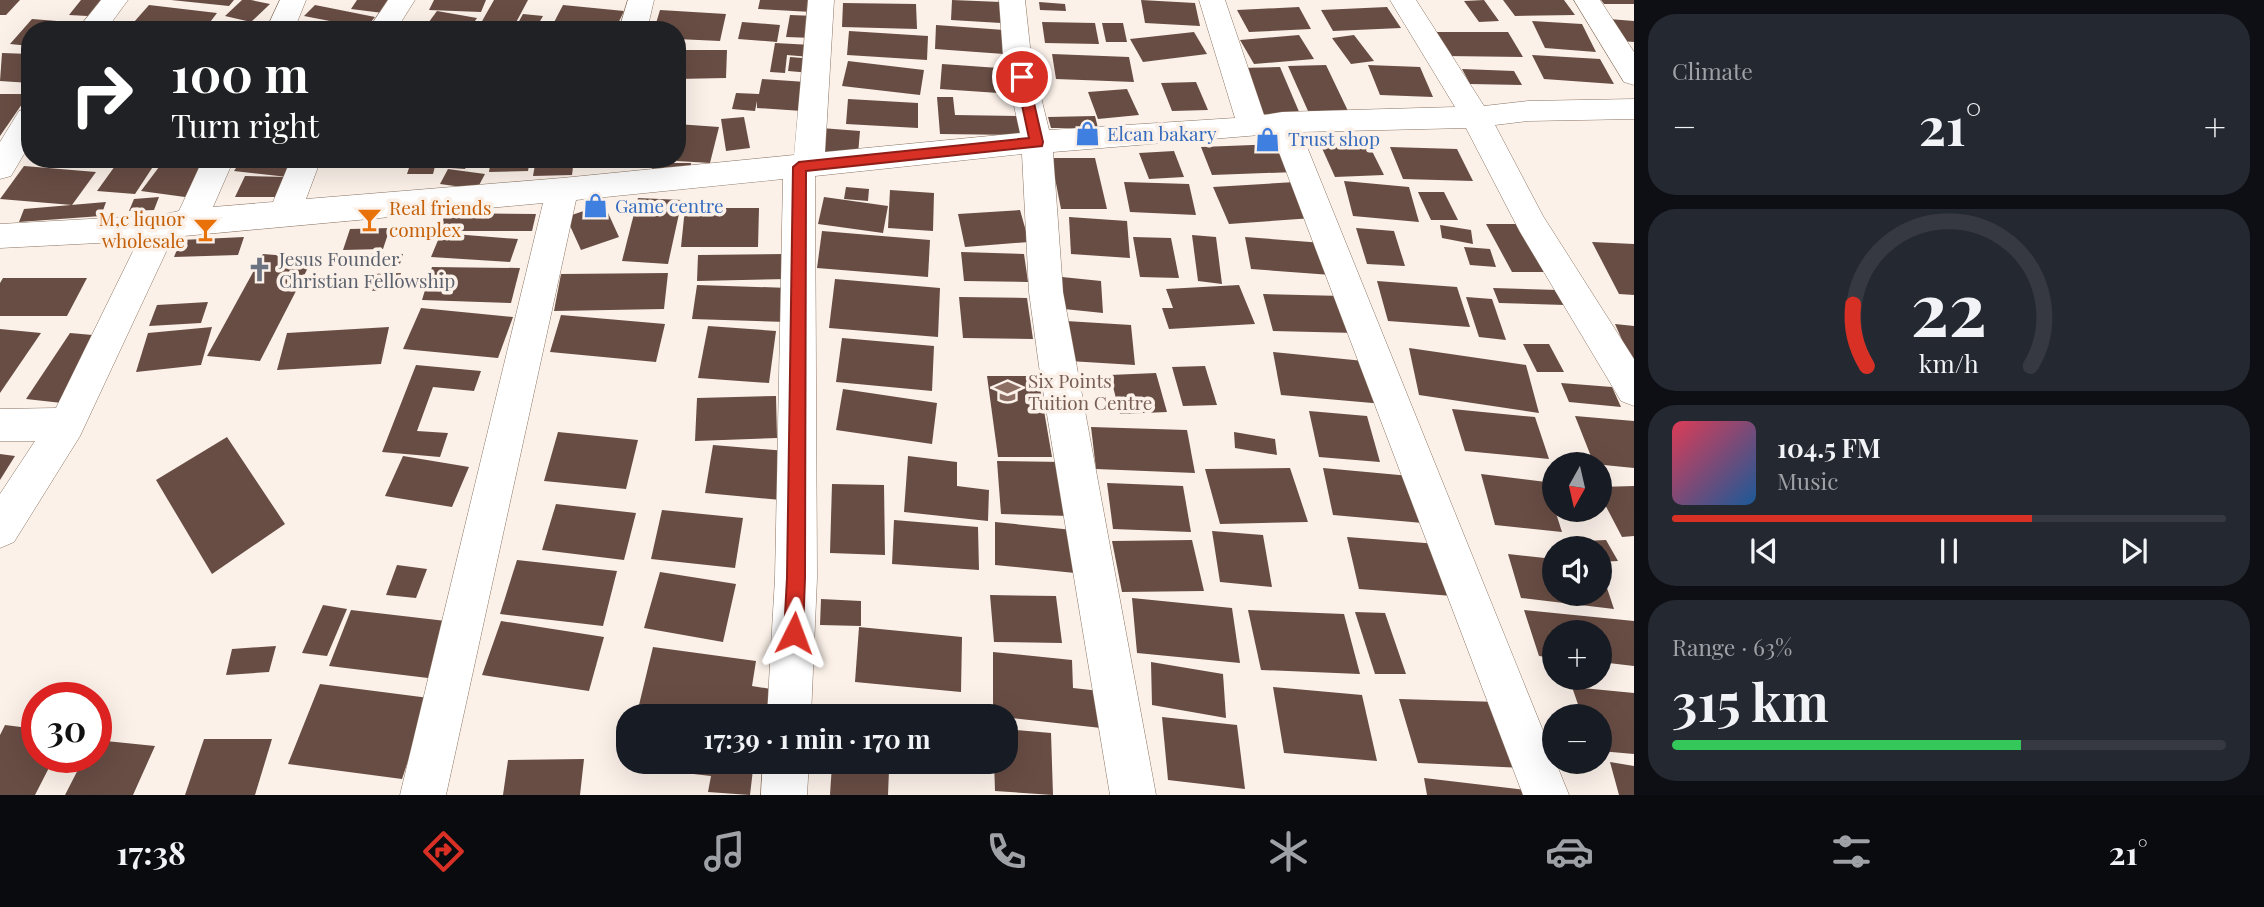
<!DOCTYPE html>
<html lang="en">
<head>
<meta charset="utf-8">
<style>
	body { margin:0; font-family:"Playfair Display",serif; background:#242831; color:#f1f3f6; height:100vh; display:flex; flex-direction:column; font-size:26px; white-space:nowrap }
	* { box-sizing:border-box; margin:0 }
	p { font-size:23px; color:#9ea1a6 }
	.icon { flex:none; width:38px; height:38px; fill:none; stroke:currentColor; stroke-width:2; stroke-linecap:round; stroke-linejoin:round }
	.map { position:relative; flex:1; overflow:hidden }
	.sheet { display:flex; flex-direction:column; gap:14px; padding:14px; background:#0d0f14; width:630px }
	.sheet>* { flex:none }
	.hud { position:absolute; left:21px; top:21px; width:665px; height:147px; border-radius:28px; box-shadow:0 7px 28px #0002; background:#202124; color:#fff; overflow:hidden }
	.needle { width:46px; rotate:188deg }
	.controls { position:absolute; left:1542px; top:452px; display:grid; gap:14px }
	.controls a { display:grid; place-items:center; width:70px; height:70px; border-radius:50%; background:#171b24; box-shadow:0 7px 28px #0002; font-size:35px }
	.speed { position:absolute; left:21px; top:682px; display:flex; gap:14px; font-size:35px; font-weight:700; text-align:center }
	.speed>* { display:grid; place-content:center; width:91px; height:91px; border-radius:50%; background:#171b24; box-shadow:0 7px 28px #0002; line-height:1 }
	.speed .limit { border:10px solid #d22; background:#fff; color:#111 }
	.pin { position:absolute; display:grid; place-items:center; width:60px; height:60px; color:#fff; margin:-30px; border:4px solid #fff; border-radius:50%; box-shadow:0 2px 7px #0007 }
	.me { position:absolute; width:77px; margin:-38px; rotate:3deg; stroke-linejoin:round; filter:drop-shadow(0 0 5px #0008) }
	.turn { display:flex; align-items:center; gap:24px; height:147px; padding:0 35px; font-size:32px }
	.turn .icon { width:91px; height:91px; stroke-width:2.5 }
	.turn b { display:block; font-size:49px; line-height:60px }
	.big { font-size:52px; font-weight:700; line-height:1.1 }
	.sheet .card { flex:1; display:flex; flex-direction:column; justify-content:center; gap:10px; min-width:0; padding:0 24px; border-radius:28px; background:#242831 }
	.sheet .dial { align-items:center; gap:0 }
	.dial svg { height:182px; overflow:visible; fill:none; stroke:#363941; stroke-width:7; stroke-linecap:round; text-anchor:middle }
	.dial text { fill:#f1f3f6; stroke:none }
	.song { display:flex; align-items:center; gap:21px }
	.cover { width:84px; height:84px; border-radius:10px; background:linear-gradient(135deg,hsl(350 70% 55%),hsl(210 70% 35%)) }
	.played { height:7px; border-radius:4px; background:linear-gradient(90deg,#d93025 65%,#363941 65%) }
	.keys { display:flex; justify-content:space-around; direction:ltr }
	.heat { display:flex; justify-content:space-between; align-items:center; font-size:38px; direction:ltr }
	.charge { height:10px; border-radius:5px; background:linear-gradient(90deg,#34c759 63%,#363941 0) }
	.trip { position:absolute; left:616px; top:704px; width:402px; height:70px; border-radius:28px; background:#171b24; box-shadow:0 7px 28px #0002; font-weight:700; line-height:70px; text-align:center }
	.tabs { display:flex; height:112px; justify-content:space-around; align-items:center; background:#090b0e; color:#9ea1a6 }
	.tabs .icon { width:49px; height:49px }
	.tabs .on { color:#d93025 }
	.tabs b { font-size:32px; color:#f1f3f6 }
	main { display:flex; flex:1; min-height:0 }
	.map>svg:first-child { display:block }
	.building { fill:#684d44 }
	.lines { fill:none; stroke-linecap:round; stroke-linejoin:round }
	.minor-casing { stroke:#8b7463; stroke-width:1 }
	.minor { fill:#fff; fill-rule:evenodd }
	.route { fill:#d93025; stroke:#8d1f18; stroke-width:2 }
	.labels { text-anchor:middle; stroke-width:7; stroke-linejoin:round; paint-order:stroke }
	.shop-label { font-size:19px; fill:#366cbe; stroke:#fbf1e9; text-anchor:start }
	.food-label { font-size:19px; fill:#c56008; stroke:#fbf1e9; text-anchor:start }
	.worship-label { font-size:19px; fill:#5b616d; stroke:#fbf1e9; text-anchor:start }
	.education-label { font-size:19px; fill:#785e54; stroke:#fbf1e9; text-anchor:start }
</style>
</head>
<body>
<main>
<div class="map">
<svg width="1634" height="795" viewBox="0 0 1634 795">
	<rect width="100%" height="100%" fill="#fbf1e9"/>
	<g class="building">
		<polygon points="0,0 20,0 6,15 0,15"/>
		<polygon points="81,0 119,0 106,17 69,15"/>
		<polygon points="171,0 234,0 229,6"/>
		<polygon points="242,0 251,0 270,4 251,22 225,16"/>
		<polygon points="357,0 392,0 383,13 351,9"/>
		<polygon points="434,0 486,0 481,12 429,10"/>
		<polygon points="494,0 528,0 512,30 477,30"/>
		<polygon points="760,0 813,0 812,12 758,9"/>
		<polygon points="952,0 1001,2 1001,23 951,20"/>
		<polygon points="1141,0 1195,3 1200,26 1145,23"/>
		<polygon points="1484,0 1499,21 1479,22 1464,1"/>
		<polygon points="1503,0 1564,0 1575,15 1515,16"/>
		<polygon points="1601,0 1634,0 1634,4 1604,4"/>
		<polygon points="1039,2 1065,4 1066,11 1040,10"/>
		<polygon points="843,3 916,4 917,29 842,27"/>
		<polygon points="149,5 217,13 204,30 127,30"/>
		<polygon points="315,5 375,17 366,28 304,16"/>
		<polygon points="563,5 624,11 615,30 550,30"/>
		<polygon points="1299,7 1311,29 1249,32 1237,10"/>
		<polygon points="1387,7 1401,28 1333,31 1321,10"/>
		<polygon points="660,10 726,14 720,41 677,39 677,30 654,30"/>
		<polygon points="437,11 477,18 469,30 423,30"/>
		<polygon points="523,14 543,16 535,30 514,30"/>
		<polygon points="790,15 816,16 813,38 786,37"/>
		<polygon points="32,19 95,24 90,30 30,30 30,46 10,44"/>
		<polygon points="1609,19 1634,21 1634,42 1621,41"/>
		<polygon points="1532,21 1582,24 1596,52 1545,48"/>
		<polygon points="225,22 281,28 280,30 218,30"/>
		<polygon points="742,22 780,25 777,42 738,39"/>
		<polygon points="1042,22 1095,23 1099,44 1045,43"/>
		<polygon points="1102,23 1123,23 1127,42 1106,42"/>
		<polygon points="322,24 358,28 357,30 318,30"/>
		<polygon points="936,25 1004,30 1004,54 935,49"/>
		<polygon points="849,31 928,36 927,60 847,55"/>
		<polygon points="1194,32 1207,54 1143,62 1130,39"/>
		<polygon points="1433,32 1508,32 1523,57 1446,56"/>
		<polygon points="1299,35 1314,59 1254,64 1240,40"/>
		<polygon points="1354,35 1374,61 1351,64 1332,38"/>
		<polygon points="775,43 812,45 810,57 787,55 785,73 770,72"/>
		<polygon points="677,50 727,50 726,78 677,79"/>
		<polygon points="2,53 30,54 30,83 0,81"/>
		<polygon points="1052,54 1129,57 1134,82 1056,79"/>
		<polygon points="1532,55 1600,59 1614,84 1544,79"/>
		<polygon points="790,57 814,59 811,73 788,71"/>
		<polygon points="848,61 924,70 920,95 842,86"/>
		<polygon points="942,64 1013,69 1013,94 940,89"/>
		<polygon points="1326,65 1348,111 1308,111 1288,66"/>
		<polygon points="1368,65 1420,67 1433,97 1380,95"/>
		<polygon points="1280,67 1300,114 1257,114 1240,68"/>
		<polygon points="1462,69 1514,71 1522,85 1470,84"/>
		<polygon points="762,79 806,82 802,111 757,108 757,101 755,111 732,109 736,93 759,94"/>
		<polygon points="1196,82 1208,110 1172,111 1161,83"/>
		<polygon points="1127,89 1139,115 1098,119 1088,92"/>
		<polygon points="0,94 29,94 0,136"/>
		<polygon points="937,97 953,97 955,115 1020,116 1022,135 940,134"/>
		<polygon points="848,99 918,103 918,128 846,124"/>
		<polygon points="1095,116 1098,128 1051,128 1048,117"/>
		<polygon points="744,117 750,148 726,151 721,119"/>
		<polygon points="677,124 719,127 710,163 677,161"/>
		<polygon points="821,128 860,131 858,154 818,152"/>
		<polygon points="1282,144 1295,172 1212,175 1201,147"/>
		<polygon points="1369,145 1384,175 1335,177 1321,146"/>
		<polygon points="1390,147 1457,149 1473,181 1403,179"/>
		<polygon points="1174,151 1184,177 1149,179 1139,153"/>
		<polygon points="1051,158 1095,158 1107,209 1061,209"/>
		<polygon points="120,159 158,159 135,194 97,191"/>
		<polygon points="165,159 212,159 185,197 141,191"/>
		<polygon points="242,159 306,159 284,197 235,197 245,176 288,177 234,171"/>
		<polygon points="412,159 437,159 433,174 407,174"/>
		<polygon points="440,159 470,159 465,169 436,167"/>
		<polygon points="491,159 530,159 528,171 489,172"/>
		<polygon points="536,159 574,159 572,175 533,176"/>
		<polygon points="653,163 691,163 690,175 651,176"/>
		<polygon points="24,166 96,172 72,205 0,199"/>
		<polygon points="448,169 485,174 477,189 440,184"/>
		<polygon points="1344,181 1409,187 1419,222 1353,216"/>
		<polygon points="1124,182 1189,184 1196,215 1130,212"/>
		<polygon points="1295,182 1313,218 1229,224 1213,187"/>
		<polygon points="846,187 869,189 868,201 844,199"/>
		<polygon points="890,190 934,193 933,231 888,228"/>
		<polygon points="1418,192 1444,192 1458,220 1431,220"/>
		<polygon points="159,197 154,210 129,211 134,199"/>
		<polygon points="824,197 888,206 883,233 818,224"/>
		<polygon points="638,198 682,200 668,264 622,261"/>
		<polygon points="106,202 101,216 19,222 24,209"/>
		<polygon points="604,204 619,237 581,250 566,217"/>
		<polygon points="685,208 759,208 758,247 681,247"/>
		<polygon points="1020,210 1029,242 965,247 958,214"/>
		<polygon points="445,213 536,214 532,231 440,231"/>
		<polygon points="1069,217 1127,221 1130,258 1071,254"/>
		<polygon points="1486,224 1522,224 1549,272 1512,272"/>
		<polygon points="1440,225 1471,230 1473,244 1442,238"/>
		<polygon points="390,228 383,249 343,250 350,229"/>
		<polygon points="1356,228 1394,231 1405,266 1367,264"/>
		<polygon points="822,231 930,240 928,277 817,268"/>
		<polygon points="441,233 518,239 510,262 431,257"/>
		<polygon points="1192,235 1216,237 1222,284 1198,281"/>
		<polygon points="244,237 238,255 174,257 181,240"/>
		<polygon points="1133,237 1171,238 1179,278 1140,277"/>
		<polygon points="1245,237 1337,244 1345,276 1251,269"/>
		<polygon points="1592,242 1634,244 1634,295 1619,294"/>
		<polygon points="1464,247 1490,249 1496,267 1470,265"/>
		<polygon points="961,252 1024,254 1028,282 964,281"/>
		<polygon points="372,253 403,254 399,267 367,266"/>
		<polygon points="263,254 313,258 260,361 207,356"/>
		<polygon points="786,254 787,279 697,281 698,255"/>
		<polygon points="432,267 520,268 511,303 422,300"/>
		<polygon points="401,273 396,290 366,291 371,274"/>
		<polygon points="668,273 664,309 554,311 561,274"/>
		<polygon points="1062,277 1101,281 1103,313 1064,309"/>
		<polygon points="3,278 87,278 67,316 0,316 0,283"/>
		<polygon points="835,279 940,288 938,337 829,328"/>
		<polygon points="1377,281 1457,287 1470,327 1388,321"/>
		<polygon points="697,285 789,288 787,322 692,319"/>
		<polygon points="1239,285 1255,324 1169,329 1162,308 1173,308 1166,289"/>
		<polygon points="1493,288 1558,290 1565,305 1499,303"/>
		<polygon points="1263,294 1343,296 1356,333 1273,331"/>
		<polygon points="959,297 1027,298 1033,339 963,338"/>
		<polygon points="1466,297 1492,299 1506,340 1479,337"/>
		<polygon points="208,302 201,323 149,326 157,305"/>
		<polygon points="421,308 513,317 498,358 403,349"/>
		<polygon points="561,315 665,324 656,362 550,352"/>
		<polygon points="1066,321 1131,325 1135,365 1069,361"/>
		<polygon points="1615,324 1634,326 1634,367"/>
		<polygon points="708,326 776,331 769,383 698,378"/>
		<polygon points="212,327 201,365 136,372 148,333"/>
		<polygon points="389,327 381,364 277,370 287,333"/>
		<polygon points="0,329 41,333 0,393"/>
		<polygon points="70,333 104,336 62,403 26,399"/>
		<polygon points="842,338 934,346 932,391 836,382"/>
		<polygon points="1523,344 1549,344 1564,372 1537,372"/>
		<polygon points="1409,348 1526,365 1539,413 1419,395"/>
		<polygon points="1273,352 1374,362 1384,404 1281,395"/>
		<polygon points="416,365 481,371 474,391 433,387 417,431 448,433 440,457 382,452"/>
		<polygon points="1205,366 1217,405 1183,406 1172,367"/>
		<polygon points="1156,373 1167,412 1120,414 1110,375"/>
		<polygon points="987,376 1038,376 1052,457 998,457"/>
		<polygon points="1561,383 1612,387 1621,407 1569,402"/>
		<polygon points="843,389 937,403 932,444 836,430"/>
		<polygon points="776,396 777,438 695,441 697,398"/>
		<polygon points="1452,409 1535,417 1549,459 1465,451"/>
		<polygon points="1309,411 1367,416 1380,462 1319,457"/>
		<polygon points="1575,416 1634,421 1634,468 1594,464"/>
		<polygon points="1091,427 1187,430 1195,473 1096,469"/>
		<polygon points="558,432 638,440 626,489 544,481"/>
		<polygon points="1234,432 1275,439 1277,455 1235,448"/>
		<polygon points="227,437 285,524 212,574 156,480"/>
		<polygon points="713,445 787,451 781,500 705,493"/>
		<polygon points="0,454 15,456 0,480"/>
		<polygon points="403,456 469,467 452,507 385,496"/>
		<polygon points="908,456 957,462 957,486 989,490 988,521 904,512"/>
		<polygon points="997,461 1063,462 1070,516 1001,514"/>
		<polygon points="1290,468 1308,522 1220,524 1205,469"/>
		<polygon points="1323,468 1421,477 1434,524 1333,515"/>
		<polygon points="1481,474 1546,482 1562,532 1495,525"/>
		<polygon points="1107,483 1183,486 1191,532 1113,529"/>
		<polygon points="832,484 884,485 885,555 830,553"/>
		<polygon points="1634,486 1634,536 1622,537 1600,495 1600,487"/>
		<polygon points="556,504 636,513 624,560 542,550"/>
		<polygon points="662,510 743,518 735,568 651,559"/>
		<polygon points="894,520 978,527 979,570 892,564"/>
		<polygon points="995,522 1073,530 1075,573 995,565"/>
		<polygon points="1212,531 1263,535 1272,587 1220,582"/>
		<polygon points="1347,537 1438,544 1453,596 1359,589"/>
		<polygon points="1192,540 1204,591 1122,592 1112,541"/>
		<polygon points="1606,540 1618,561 1600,562 1600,548 1589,548 1585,541"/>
		<polygon points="1508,554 1554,559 1554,593 1600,593 1600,567 1614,609 1521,598"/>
		<polygon points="517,560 617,571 603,626 500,614"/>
		<polygon points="397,565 427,569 416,598 386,595"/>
		<polygon points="660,572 736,584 723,642 644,628"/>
		<polygon points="990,595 1056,596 1062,643 994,642"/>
		<polygon points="1132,598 1232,608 1240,663 1137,653"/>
		<polygon points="821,599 861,601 861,626 820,625"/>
		<polygon points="323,605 347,609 327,656 302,653"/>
		<polygon points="351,610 446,621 428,678 329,666"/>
		<polygon points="1248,610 1344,614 1360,674 1261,670"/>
		<polygon points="1524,610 1634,621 1634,666 1600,662 1600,632 1554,632 1554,658 1539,656"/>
		<polygon points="1355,612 1385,613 1406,674 1375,674"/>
		<polygon points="501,621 604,637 589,691 482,675"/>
		<polygon points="859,627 962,637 961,692 855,682"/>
		<polygon points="276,646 269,672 226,675 232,649"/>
		<polygon points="653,647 756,661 752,686 777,690 773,716 715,716 639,705"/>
		<polygon points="993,652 1072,660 1073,688 1109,692 1110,729 993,716"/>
		<polygon points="1151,662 1223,674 1226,718 1152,705"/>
		<polygon points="320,684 429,698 402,779 288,764"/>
		<polygon points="1273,687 1362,695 1377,761 1284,753"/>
		<polygon points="1572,687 1634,693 1634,754 1600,751 1600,716 1582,716"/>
		<polygon points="1399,699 1499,702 1523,768 1418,763"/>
		<polygon points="1162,717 1237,725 1245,789 1168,780"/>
		<polygon points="5,725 37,729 37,758 54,758 35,795 0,795 0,735"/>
		<polygon points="1006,729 1051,733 1053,795 995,791 994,761 1006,761"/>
		<polygon points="204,739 272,739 255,795 185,795"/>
		<polygon points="96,740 155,746 133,795 65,795 84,758 96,758"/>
		<polygon points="584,759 580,795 503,795 508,760"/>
		<polygon points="669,761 754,761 750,795 708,792 711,776 667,771"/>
		<polygon points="1610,762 1634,766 1634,795 1619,795"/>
		<polygon points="832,764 889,770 888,795 830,795"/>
		<polygon points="1424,778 1544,792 1545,795 1427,795"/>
	</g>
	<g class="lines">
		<defs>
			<g id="minor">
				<polygon points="101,0 128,0 106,30 77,30"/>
				<polygon points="280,0 306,0 294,30 266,30"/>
				<polygon points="388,0 415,0 396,30 368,30"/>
				<polygon points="628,0 654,0 647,30 619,30"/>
				<polygon points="808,0 834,0 825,152 1020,133 1003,56 999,0 1025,0 1031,56 1049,130 1235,118 1199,0 1225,0 1264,115 1282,112 1455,107 1390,0 1416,0 1484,106 1528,101 1634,99 1634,119 1528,121 1495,125 1543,216 1634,359 1634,406 1621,401 1520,232 1466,128 1301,132 1569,795 1523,795 1272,134 1053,152 1063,292 1156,795 1110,795 1039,366 1029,292 1022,154 815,176 817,578 811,716 767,716 775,578 783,179 576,200 446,795 400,795 543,203 173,237 80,436 14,542 0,548 0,494 35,441 0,441 0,409 56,408 138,241 0,248 0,224 161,215 179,211 203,159 234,159 213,207 273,202 291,159 321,159 306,199 562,178 794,155"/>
				<polygon points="1574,0 1600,0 1634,52 1634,85 1624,82"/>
				<polygon points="30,108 30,144 11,176 0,179 0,142 19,111"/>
				<polygon points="763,761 809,761 807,795 761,795"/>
			</g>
		</defs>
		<use href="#minor" class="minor-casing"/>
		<use href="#minor" class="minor"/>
	</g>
	<polygon class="route" points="1022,73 1028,77 1043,142 1042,146 806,171 805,578 803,633 800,639 794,642 787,639 784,633 787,578 793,167 799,162 1029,138 1016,77"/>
	<defs>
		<symbol id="shop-bare" viewBox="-9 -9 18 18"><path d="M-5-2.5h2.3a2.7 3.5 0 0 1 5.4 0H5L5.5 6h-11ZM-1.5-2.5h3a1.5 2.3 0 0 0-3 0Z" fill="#3f7fe0" stroke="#fbf1e9" stroke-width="2.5" paint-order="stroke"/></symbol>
		<symbol id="bar-bare" viewBox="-9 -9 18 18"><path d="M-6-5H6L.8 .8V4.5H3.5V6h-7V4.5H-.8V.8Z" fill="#e8710a" stroke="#fbf1e9" stroke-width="2.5" paint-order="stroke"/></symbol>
		<symbol id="church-bare" viewBox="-9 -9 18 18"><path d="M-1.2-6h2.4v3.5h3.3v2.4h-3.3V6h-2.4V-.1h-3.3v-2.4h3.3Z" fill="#6b7280" stroke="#fbf1e9" stroke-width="2.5" paint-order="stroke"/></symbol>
		<symbol id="school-bare" viewBox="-9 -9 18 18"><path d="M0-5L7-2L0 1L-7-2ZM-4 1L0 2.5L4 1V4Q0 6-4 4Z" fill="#8d6e63" stroke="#fbf1e9" stroke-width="2.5" paint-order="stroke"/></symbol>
	</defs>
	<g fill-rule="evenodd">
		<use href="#shop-bare" x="1070" y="116" width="35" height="35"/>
		<use href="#shop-bare" x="1250" y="122" width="35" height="35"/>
		<use href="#shop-bare" x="578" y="188" width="35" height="35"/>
		<use href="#bar-bare" x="352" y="202" width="35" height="35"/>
		<use href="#bar-bare" x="188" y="212" width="35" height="35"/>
		<use href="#church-bare" x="242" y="252" width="35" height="35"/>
		<use href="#school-bare" x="990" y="374" width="35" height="35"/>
	</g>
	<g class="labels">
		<g class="shop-label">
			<text x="1107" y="141">Elcan bakary</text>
			<text x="1288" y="146">Trust shop</text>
			<text x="615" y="213">Game centre</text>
		</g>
		<g class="food-label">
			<text x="389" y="215">Real friends<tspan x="389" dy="22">complex</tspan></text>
			<text x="185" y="226" text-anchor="end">M,c liquor<tspan x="185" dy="22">wholesale</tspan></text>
		</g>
		<g class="worship-label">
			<text x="279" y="266">Jesus Founder<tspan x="279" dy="22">Christian Fellowship</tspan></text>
		</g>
		<g class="education-label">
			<text x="1028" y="388">Six Points<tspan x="1028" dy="22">Tuition Centre</tspan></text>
		</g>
	</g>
</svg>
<div class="controls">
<a><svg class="needle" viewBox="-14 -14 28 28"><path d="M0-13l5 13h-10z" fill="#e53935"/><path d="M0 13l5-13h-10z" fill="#9ea1a6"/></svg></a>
<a><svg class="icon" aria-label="sound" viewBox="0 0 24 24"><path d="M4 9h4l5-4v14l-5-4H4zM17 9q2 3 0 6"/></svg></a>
<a>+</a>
<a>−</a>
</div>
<div class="speed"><div class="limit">30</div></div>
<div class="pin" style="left:1022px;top:77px;background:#d93025"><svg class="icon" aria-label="arrive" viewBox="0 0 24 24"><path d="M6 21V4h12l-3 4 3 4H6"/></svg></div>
<svg class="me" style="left:794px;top:633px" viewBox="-20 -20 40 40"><path d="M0-17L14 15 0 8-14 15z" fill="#d93025" stroke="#fff" stroke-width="4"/></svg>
<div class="trip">17:39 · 1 min · 170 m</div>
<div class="hud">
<div class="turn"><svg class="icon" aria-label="right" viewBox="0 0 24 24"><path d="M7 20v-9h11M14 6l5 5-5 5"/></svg><div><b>100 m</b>Turn right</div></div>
</div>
</div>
<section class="sheet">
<div class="card"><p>Climate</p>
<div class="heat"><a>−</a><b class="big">21°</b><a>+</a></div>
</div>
<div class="card dial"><svg viewBox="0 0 100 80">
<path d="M14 69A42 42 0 1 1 86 69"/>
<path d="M14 69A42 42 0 0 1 8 42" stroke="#d93025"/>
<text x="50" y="56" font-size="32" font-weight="700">22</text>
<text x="50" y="72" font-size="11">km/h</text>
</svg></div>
<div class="card">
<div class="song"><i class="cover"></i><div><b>104.5 FM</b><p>Music</p></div></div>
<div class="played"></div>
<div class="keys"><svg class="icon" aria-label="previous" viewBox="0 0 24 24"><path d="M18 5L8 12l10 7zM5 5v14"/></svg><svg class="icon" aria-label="pause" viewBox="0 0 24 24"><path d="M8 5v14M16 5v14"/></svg><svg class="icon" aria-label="next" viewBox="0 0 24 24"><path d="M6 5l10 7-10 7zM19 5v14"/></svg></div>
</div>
<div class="card"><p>Range · 63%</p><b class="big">315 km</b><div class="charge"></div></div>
</section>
</main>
<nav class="tabs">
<b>17:38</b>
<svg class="icon on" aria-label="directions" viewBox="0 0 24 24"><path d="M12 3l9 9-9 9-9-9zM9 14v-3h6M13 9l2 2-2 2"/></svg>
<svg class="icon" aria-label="music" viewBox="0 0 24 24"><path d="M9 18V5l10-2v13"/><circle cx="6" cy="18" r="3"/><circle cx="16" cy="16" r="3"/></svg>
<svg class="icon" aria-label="phone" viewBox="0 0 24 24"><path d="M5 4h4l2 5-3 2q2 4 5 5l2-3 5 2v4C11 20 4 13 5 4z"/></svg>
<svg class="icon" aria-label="climate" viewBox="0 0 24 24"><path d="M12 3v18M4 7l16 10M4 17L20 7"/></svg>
<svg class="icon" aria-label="car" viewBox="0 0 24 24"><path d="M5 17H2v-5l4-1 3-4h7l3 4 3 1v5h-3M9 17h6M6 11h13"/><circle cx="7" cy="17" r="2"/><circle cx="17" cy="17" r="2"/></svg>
<svg class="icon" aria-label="filters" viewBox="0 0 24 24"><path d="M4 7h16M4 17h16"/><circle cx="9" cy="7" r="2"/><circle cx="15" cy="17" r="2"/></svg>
<b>21°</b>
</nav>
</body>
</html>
